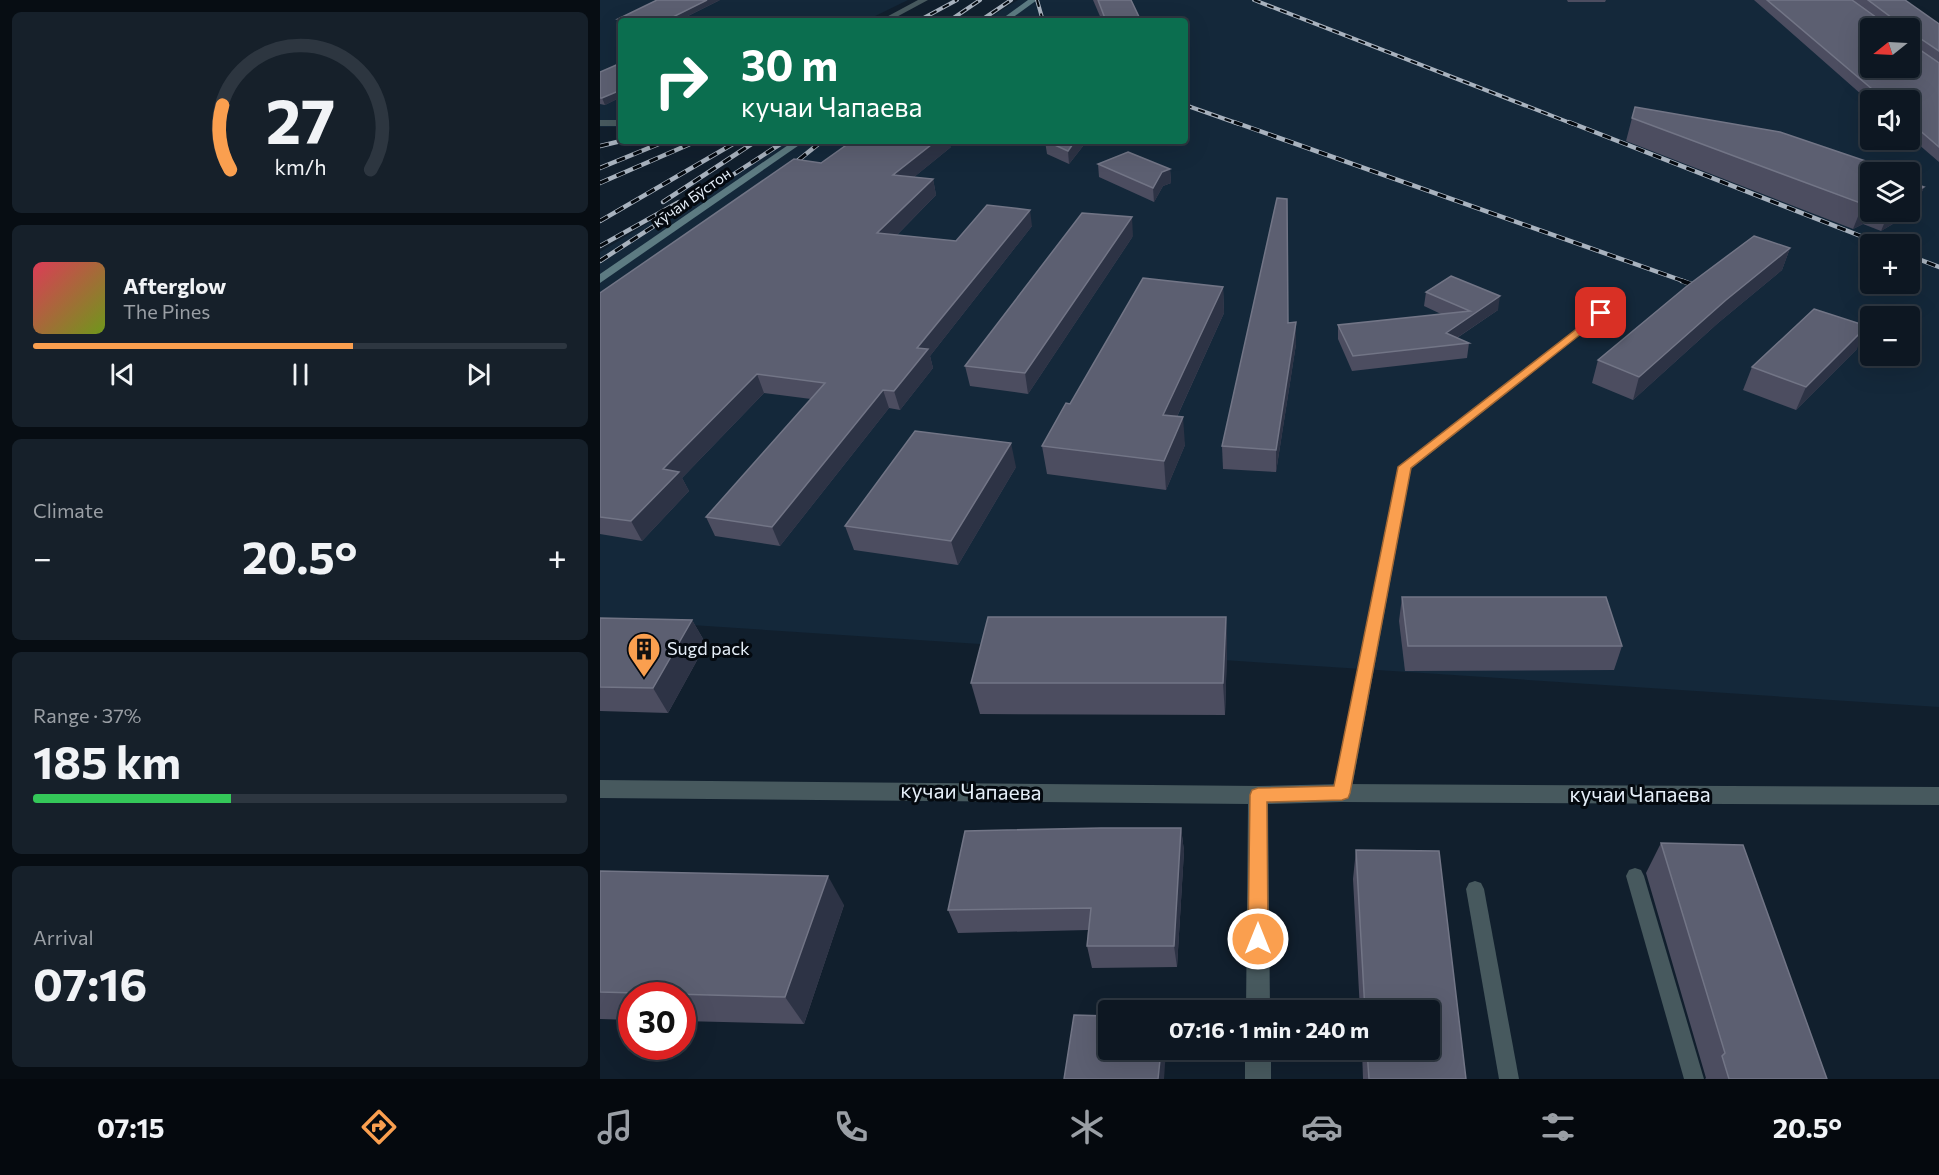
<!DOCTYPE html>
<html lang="en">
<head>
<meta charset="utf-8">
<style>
	body { margin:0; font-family:Commissioner,sans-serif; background:#16202a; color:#f1f3f6; height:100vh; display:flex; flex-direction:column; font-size:22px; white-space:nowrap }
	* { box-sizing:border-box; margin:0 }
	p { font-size:20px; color:#9a9fa5 }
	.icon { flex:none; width:33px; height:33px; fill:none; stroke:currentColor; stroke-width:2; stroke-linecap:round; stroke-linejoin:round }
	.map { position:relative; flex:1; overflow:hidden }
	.details { display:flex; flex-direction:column; gap:12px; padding:12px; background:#070d13; width:600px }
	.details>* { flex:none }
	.top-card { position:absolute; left:18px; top:18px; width:570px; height:126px; border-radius:6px; box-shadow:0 6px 24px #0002,0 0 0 2px #2d3640; background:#0b6e4f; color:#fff; overflow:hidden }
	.needle { width:39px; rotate:252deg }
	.buttons { position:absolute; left:1260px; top:18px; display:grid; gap:12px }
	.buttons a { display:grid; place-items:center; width:60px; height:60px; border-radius:6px; background:#0d1722; box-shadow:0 6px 24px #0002,0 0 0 2px #2d3640; font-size:30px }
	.speed { position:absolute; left:18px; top:982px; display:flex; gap:12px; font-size:30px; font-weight:700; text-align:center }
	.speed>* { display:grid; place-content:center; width:78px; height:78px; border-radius:50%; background:#0d1722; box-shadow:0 6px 24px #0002,0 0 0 2px #2d3640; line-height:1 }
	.speed .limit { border:9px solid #d22; background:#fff; color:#111 }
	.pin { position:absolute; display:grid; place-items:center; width:51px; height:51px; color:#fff; margin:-26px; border-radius:12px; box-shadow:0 3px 9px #0006 }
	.me { position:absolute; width:66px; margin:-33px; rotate:0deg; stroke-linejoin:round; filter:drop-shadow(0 0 4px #0008) }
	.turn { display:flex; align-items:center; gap:21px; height:126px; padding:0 24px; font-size:27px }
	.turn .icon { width:78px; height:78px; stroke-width:2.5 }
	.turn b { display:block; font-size:42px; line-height:51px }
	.big { font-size:45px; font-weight:700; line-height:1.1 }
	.details .card { flex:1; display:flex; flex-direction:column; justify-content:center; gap:9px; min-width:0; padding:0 21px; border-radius:9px; background:#16202a }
	.details .dial { align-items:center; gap:0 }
	.dial svg { height:156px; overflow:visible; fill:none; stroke:#2d3640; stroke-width:7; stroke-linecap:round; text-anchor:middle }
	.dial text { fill:#f1f3f6; stroke:none }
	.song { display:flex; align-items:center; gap:18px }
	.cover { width:72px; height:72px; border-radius:9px; background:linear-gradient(135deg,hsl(350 70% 55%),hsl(80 70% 35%)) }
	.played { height:6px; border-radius:3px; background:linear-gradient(90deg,#fa9f4f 60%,#2d3640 60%) }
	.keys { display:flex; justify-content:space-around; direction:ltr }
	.heat { display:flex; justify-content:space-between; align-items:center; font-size:33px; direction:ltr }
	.charge { height:9px; border-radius:4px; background:linear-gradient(90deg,#34c759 37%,#2d3640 0) }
	.trip { position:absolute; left:498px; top:1000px; width:342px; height:60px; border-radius:6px; background:#0d1722; box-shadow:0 6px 24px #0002,0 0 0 2px #2d3640; font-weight:700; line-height:60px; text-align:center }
	.tab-bar { display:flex; height:96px; justify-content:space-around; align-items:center; background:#05090e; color:#9a9fa5 }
	.tab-bar .icon { width:42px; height:42px }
	.tab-bar .current { color:#fa9f4f }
	.tab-bar b { font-size:27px; color:#f1f3f6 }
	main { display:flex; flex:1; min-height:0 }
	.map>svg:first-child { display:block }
	.built { fill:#14283a; fill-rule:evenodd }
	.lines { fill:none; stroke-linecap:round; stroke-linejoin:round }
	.service { fill:#47595e; fill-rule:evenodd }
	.minor { fill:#47595e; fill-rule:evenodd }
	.secondary { fill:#5d7b82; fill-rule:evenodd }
	.rail-far2-casing { stroke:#a8b2be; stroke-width:4 }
	.rail-far1-casing { stroke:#a8b2be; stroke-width:4.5 }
	.rail-casing { stroke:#a8b2be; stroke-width:5 }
	.rail-far2 { stroke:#04090f; stroke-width:2; stroke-dasharray:7; stroke-linecap:butt }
	.rail-far1 { stroke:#04090f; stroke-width:3; stroke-dasharray:9; stroke-linecap:butt }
	.rail { stroke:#04090f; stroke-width:4; stroke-dasharray:11; stroke-linecap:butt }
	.wall { fill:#4c4d60 }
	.shaded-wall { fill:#2d3345 }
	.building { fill:#5c5f71; stroke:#727586; stroke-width:1.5; fill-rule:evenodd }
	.route { fill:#fa9f4f; stroke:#a26733; stroke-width:1.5 }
	.labels { text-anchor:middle; stroke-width:6; stroke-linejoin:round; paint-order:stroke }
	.far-street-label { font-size:15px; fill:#e6eff9; stroke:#04090f }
	.poi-label { font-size:18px; fill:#e6eff9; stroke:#04090f; text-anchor:start }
	.near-street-label { font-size:21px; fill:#e6eff9; stroke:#04090f }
</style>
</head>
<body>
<main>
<section class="details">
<div class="card dial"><svg viewBox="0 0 100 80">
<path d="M14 69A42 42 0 1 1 86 69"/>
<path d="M14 69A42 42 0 0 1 10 36" stroke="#fa9f4f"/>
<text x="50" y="56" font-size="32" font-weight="700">27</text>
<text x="50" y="72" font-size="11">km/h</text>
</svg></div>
<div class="card">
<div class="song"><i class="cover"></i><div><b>Afterglow</b><p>The Pines</p></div></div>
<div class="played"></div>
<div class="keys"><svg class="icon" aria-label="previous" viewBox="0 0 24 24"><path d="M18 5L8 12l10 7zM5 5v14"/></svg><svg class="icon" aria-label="pause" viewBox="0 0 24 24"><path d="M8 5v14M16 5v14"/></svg><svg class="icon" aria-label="next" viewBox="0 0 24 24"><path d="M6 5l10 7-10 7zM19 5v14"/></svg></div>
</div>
<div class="card"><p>Climate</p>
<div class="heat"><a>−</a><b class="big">20.5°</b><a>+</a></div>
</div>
<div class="card"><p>Range · 37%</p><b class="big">185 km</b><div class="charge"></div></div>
<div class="card"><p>Arrival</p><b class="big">07:16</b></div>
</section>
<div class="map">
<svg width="1339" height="1079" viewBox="0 0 1339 1079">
	<rect width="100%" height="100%" fill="#111f2d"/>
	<g class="built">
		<polygon points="0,0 308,0 265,21 21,21 21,127 0,127"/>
		<path d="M418 0H1175L1270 100V140H1310V120L1339 146V707L15 620 0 631V252L184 141H585V21H384ZM1270 172H1310V212H1270ZM1270 244H1310V284H1270ZM1270 316H1310V356H1270Z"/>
	</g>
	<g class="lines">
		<g class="service">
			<polygon points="1001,310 1005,311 1005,315 811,469 751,793 748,798 742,800 736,798 733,793 799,467"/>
			<polygon points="1035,868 1041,870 1044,876 1104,1079 1084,1079 1026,876 1029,870"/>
			<polygon points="875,881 881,883 884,889 919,1079 899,1079 866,889 869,883"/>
		</g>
		<g class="minor">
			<polygon points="318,0 328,0 289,21 279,21"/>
			<rect x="0" y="120" width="21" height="6"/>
			<polygon points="0,780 658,786 742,784 1339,787 1339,805 742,802 668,804 670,1011 646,1011 648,804 0,798"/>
			<rect x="645" y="1050" width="26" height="29"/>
		</g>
		<g class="secondary">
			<polygon points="428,0 437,0 408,21 399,21"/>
			<polygon points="194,141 205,141 0,283 0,274"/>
		</g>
		<defs>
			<g id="rail-far2">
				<polyline points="437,0 443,21"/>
				<polyline points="654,0 973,124"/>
				<polyline points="318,21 357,0"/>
				<polyline points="349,21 380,0"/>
				<polyline points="380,21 411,0"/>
				<polyline points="585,105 639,124"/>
			</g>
			<g id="rail-far1">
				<polyline points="634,122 1086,282"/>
				<polyline points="969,122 1281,244"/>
				<polyline points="0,146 21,141"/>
				<polyline points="0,168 66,141"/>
				<polyline points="185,171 222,141"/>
				<polyline points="0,183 97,141"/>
				<polyline points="63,202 156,141"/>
				<polyline points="0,221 138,141"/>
				<polyline points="0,246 79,202"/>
				<polyline points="1310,256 1339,267"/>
				<polyline points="0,261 185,141"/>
			</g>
			<polyline id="rail" points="1082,281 1103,288"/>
		</defs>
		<use href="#rail-far2" class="rail-far2-casing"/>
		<use href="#rail-far1" class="rail-far1-casing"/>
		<use href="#rail" class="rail-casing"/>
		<use href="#rail-far2" class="rail-far2"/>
		<use href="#rail-far1" class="rail-far1"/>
		<use href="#rail" class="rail"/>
	</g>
	<g class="wall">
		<polygon points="120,0 78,21 21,21 21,24 20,24 18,19"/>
		<polygon points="493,0 531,0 541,21 502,21"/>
		<polygon points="967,0 1006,0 1005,2 968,2"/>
		<polygon points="1154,0 1305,0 1339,24 1339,162 1310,137 1310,100 1270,100 1270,102"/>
		<polygon points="21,63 21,97 5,105 0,104 0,72"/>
		<polygon points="1032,118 1270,172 1270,212 1310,212 1310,176 1314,178 1312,183 1324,187 1313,212 1281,231 1263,224 1253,229 1026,141"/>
		<polygon points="445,141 487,141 469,164 447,154"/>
		<polygon points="351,147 314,177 333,179 336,195 297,235 356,241 432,226 330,356 333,368 300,410 289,408 180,546 115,536 106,517 211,399 164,393 82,478 89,491 42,541 0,534 0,293 221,163"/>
		<polygon points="498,164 570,169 571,183 563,186 554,202 499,177"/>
		<polygon points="533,236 428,394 370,386 365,366"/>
		<polygon points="1190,248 1182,270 1118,323 1033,400 992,383 998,360"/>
		<polygon points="623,287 624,313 577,417 585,445 566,490 447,474 442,446 470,404"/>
		<polygon points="826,292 898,310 857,338 869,343 867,358 752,371 738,339 738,325 841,314 824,306"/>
		<polygon points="696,344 676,472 623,469 622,446"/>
		<polygon points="1257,349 1196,410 1143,390 1152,367"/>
		<polygon points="416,467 358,565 254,550 245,526"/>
		<polygon points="802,597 1022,646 1014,670 805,671 799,621"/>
		<polygon points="626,617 627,648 625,715 380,714 371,683"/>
		<polygon points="0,618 92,620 106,644 68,713 0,711"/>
		<polygon points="581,828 584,851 577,967 492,968 487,946 488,930 358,933 348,910"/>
		<polygon points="1061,843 1227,1079 1105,1079 1106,1078 1046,873"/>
		<polygon points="756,850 866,1079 763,1079 762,1050 830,1050 830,1011 760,1011 753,879"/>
		<polygon points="0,871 244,905 204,1024 82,1021 82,996 32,996 32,1020 0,1019"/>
	</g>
	<g class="shaded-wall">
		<polygon points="107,0 120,0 78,21 65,21"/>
		<polygon points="20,90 21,97 5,105 2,98"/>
		<polygon points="336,141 350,141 351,147 297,191 293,175"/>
		<polygon points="475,141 487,141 469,164 468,151"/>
		<polygon points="570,169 571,183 563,186 554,202 553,188 562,172"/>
		<polygon points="333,179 336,195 282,250 277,233"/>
		<polygon points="1324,187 1313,212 1281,231 1289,212 1310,212 1310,195"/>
		<polygon points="1270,200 1270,205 1263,224 1253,229 1263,204"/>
		<polygon points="430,210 432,226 330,356 333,368 300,410 294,391 317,348"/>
		<polygon points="532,217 533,236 428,394 425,373"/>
		<polygon points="1190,248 1182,270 1118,323 1033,400 1039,377 1126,300"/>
		<polygon points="623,287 624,313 565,443 563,415"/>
		<polygon points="900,296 898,310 846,345 846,333"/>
		<polygon points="696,322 696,344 676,472 676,450"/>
		<polygon points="1267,326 1257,349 1196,410 1206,387"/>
		<polygon points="157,374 164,393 82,478 89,491 42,541 31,521 63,469"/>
		<polygon points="283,390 289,408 180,546 172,527"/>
		<polygon points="583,417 585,445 566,490 564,461"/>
		<polygon points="411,443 416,467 358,565 351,541"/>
		<polygon points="626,617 627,648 625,715 623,683"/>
		<polygon points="92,620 106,644 68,713 53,688"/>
		<polygon points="581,828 584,851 577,967 574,946"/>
		<polygon points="228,876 244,905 204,1024 185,997"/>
		<polygon points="561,1050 566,1050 564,1079 558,1079"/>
	</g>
	<g class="building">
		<polygon points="57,0 107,0 65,21 48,21 18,19"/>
		<polygon points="498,0 531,0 541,21 506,21"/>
		<path d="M1167 0H1252L1280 20 1290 21 1292 18 1268 0H1305L1339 24V51L1315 35 1312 36 1313 45 1339 63V147L1310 122V100H1285ZM1270 28H1310V68H1270Z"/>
		<polygon points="21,63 21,90 2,98 0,98 0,72"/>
		<polygon points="1035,107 1180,132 1298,172 1270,172 1270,200 1263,204 1032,118"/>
		<polygon points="252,141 336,141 293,175 333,179 277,233 356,241 387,205 430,210 317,348 328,349 294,391 283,390 172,527 106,517 225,383 157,374 63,469 79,472 31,521 0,517 0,293 194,159 221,163"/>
		<polygon points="446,141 475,141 468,151"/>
		<polygon points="528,152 570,169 562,172 553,188 498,164"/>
		<polygon points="1310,182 1324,187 1310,195"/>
		<polygon points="677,198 687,199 688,323 696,322 676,450 622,446"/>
		<polygon points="482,213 532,217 425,373 365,366"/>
		<polygon points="1154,236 1190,248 1126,300 1039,377 998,360 1087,286"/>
		<polygon points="851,276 900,296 846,333 869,343 753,356 738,325 870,311 826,292"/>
		<polygon points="543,278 623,287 563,415 583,417 564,461 442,446 466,403 470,404"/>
		<polygon points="1214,309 1267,326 1206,387 1152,367"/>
		<polygon points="315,431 411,443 351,541 245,526"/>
		<polygon points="802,597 1006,597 1022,646 808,646"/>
		<polygon points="388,617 626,617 623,683 371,683"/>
		<polygon points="0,618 92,620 53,688 0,687"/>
		<polygon points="501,828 581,828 574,946 487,946 491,908 348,910 365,831"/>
		<polygon points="1061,843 1143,845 1227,1079 1129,1079 1122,1056 1125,1053"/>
		<polygon points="756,850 839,851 866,1079 769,1079 767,1050 830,1050 830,1011 765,1011"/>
		<polygon points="0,871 228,876 185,997 0,992"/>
		<polygon points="474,1015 508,1016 508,1050 561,1050 558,1079 464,1079"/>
	</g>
	<polygon class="route" points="1001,310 1005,311 1005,315 811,468 750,793 748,798 742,800 667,802 668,939 665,946 658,948 651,946 648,939 650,795 652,790 658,788 734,786 798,467"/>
	<defs>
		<symbol id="building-pin" viewBox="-11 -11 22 30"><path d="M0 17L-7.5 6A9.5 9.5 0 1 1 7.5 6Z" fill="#fa9f4f" stroke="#04090f"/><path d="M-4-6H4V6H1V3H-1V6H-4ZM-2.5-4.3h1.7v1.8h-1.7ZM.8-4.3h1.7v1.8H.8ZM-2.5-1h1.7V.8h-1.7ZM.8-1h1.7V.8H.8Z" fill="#111"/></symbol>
	</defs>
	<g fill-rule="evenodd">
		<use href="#building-pin" x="25" y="630" width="38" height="52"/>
	</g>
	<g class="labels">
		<g class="far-street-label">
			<text transform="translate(92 198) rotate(-35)" y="5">кӯчаи Бӯстон</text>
		</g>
		<g class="poi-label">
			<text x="67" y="655">Sugd pack</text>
		</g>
		<g class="near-street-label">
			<text transform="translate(371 792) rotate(1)" y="7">кучаи Чапаева</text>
			<text x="1040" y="802">кучаи Чапаева</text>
		</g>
	</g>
</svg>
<div class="buttons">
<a><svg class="needle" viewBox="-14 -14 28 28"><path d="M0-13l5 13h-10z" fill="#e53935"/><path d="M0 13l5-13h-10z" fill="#9a9fa5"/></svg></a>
<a><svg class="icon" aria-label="sound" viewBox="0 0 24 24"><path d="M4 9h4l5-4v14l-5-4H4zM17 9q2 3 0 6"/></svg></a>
<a><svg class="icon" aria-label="layers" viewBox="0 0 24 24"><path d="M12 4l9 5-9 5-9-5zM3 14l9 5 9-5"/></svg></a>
<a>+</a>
<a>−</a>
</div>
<div class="speed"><div class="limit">30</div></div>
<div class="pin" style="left:1001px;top:313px;background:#d93025"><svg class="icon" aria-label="arrive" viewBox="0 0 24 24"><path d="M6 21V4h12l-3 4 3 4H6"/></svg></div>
<svg class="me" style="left:658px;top:939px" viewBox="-20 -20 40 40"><circle r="17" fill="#fa9f4f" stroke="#fff" stroke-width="3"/><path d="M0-11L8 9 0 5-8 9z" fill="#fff"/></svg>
<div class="trip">07:16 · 1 min · 240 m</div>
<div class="top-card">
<div class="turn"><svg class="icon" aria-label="right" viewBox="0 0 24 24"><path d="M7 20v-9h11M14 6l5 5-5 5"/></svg><div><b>30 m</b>кучаи Чапаева</div></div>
</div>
</div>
</main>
<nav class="tab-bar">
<b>07:15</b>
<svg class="icon current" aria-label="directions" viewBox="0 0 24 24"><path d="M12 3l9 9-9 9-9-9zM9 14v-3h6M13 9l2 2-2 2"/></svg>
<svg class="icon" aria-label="music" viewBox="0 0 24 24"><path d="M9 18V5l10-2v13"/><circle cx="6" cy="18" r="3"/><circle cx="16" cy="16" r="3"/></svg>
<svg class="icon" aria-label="phone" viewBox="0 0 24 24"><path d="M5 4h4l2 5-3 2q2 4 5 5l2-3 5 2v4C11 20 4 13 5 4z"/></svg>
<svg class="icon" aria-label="climate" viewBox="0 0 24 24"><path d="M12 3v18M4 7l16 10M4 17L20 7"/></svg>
<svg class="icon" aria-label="car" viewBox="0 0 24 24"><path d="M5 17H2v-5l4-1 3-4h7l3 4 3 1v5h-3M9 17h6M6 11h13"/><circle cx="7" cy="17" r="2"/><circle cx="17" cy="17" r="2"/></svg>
<svg class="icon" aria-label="filters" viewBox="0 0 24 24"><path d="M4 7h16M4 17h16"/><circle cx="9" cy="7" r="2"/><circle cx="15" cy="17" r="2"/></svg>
<b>20.5°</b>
</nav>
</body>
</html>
